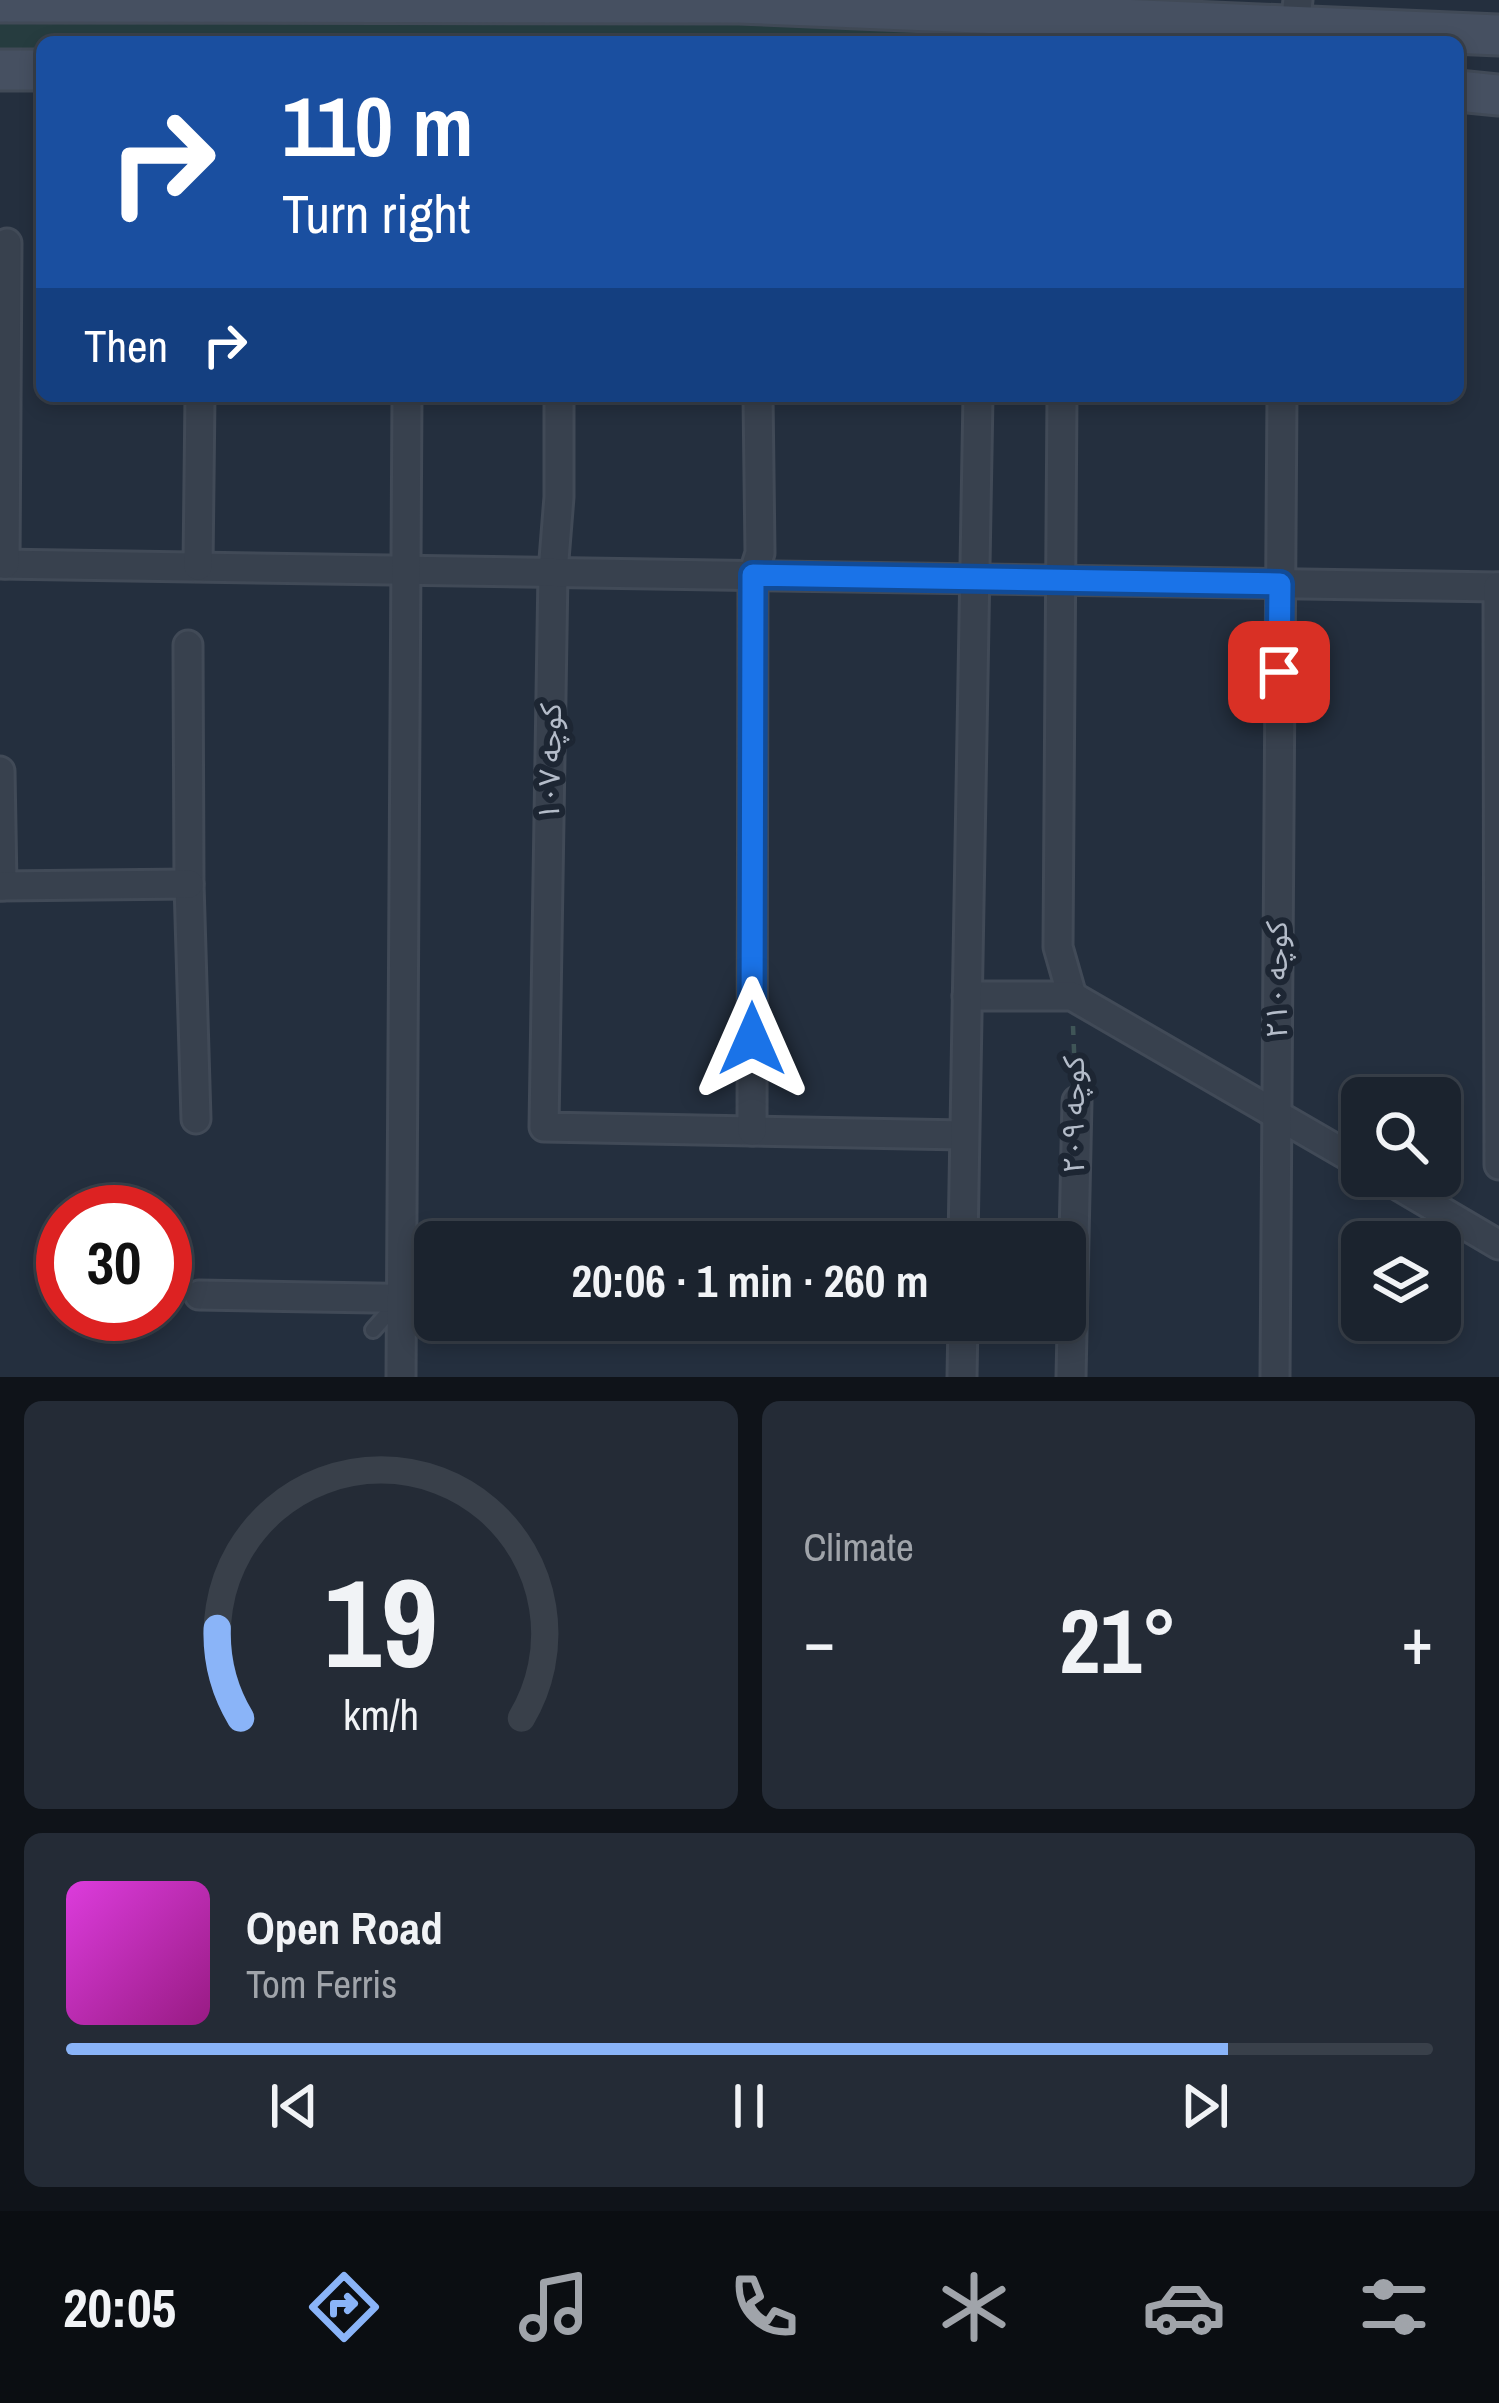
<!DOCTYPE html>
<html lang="en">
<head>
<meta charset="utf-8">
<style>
	body { margin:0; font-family:"Archivo Narrow","Noto Sans Arabic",sans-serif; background:#242b36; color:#f1f3f6; height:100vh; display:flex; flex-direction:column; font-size:45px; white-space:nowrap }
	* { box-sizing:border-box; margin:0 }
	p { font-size:39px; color:#a0a4aa }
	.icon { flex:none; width:66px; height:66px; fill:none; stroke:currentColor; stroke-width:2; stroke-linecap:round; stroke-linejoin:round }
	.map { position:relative; height:1377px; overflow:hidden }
	.details { display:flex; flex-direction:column; gap:24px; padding:24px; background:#0f1319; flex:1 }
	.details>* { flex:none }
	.top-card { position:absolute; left:36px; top:36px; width:1428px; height:366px; border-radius:18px; box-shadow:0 6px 18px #0003,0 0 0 3px #39404a; background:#1a4fa0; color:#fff; overflow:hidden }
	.controls { position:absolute; left:1341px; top:1077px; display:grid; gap:24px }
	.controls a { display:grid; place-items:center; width:120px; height:120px; border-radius:18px; background:#1b232e; box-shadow:0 6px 18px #0003,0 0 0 3px #39404a; font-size:60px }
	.speed { position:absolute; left:36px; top:1185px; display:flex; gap:24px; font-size:60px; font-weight:700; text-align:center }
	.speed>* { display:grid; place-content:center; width:156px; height:156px; border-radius:50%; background:#1b232e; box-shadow:0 6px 18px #0003,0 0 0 3px #39404a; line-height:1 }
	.speed .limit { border:18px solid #d22; background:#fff; color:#111 }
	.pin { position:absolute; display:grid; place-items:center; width:102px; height:102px; color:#fff; margin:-51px; border-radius:24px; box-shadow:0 6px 18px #0006 }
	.me { position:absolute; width:132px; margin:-66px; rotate:0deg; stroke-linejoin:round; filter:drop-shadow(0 0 9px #0008) }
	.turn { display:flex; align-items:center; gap:42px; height:252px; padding:0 48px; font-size:54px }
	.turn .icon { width:156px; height:156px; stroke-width:2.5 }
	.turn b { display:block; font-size:84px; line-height:102px }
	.then { display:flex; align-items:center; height:114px; padding:0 48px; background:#0003; gap:24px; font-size:45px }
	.big { font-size:90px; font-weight:700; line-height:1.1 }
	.details .widget { flex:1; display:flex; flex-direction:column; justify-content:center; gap:18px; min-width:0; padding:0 42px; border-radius:18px; background:#242b36 }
	.details .dial { align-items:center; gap:0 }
	.dial svg { height:312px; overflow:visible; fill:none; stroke:#39404a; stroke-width:7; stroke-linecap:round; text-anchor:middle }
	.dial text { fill:#f1f3f6; stroke:none }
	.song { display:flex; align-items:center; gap:36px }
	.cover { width:144px; height:144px; border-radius:18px; background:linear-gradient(135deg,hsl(300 70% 55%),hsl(310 70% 35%)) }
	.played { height:12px; border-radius:6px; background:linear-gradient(90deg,#8ab4f8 85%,#39404a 85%) }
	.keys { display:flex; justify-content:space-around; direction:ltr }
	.heat { display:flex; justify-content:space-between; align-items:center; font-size:66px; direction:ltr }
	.details .tiles { flex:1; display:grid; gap:24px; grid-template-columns:1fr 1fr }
	.widget:last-child { grid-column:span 2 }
	.trip { position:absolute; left:414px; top:1221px; width:672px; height:120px; border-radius:18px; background:#1b232e; box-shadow:0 6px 18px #0003,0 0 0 3px #39404a; font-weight:700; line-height:120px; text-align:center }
	.menu { display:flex; height:192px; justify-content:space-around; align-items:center; background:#0b0e12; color:#a0a4aa }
	.menu .icon { width:84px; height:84px }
	.menu .on { color:#8ab4f8 }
	.menu b { font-size:54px; color:#f1f3f6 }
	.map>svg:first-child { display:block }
	.green { fill:#263c3f }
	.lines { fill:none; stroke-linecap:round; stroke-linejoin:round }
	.service-casing { stroke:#414a57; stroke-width:20 }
	.minor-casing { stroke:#414a57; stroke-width:33 }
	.secondary-casing { stroke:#414a57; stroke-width:45 }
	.path { stroke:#3f5557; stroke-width:4.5; stroke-dasharray:9 9; stroke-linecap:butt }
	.service { stroke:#38414e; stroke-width:14 }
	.minor { stroke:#38414e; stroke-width:27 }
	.secondary { stroke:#465061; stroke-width:39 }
	.route-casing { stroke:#114b97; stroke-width:30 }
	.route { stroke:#1a73e8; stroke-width:21 }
	.labels { text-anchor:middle; stroke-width:12; stroke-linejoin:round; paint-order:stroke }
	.street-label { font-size:30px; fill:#b4bcc9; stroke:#1d2633 }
</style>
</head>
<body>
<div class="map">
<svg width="1499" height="1377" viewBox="0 0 1499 1377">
	<rect width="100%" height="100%" fill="#242f3e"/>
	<polygon class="green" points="0,14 669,19 1364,42 42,42 42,57 0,57"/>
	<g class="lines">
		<defs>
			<polyline id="service" points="373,1330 397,1303"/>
			<g id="minor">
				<polyline points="1295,25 1298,0"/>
				<polyline points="559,396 559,497 553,572 544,1127 964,1135"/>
				<polyline points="1062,396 1058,947 1072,996"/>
				<polyline points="0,564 1499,587"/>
				<polyline points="5,564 7,243"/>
				<polyline points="198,566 200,396"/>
				<polyline points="1498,587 1499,1165"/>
				<polyline points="188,645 189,884 196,1119"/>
				<polyline points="0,771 2,886"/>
				<polyline points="0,886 189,884"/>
				<polyline points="967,996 1072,996 1362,1164"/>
				<polyline points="752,1131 753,575 760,553 758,396"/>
				<polyline points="1382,1176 1499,1245"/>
				<polyline points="963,1242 978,396"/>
				<polyline points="199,1295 435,1299"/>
				<polyline points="401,1377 407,396"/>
				<polyline points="962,1377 963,1320"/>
				<polyline points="1071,1377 1077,1101"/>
				<polyline points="1275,1377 1282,396"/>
			</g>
			<g id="secondary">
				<polyline points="0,2 739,3 1499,35"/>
				<polyline points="0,70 42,70"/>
				<polyline points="1458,91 1499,95"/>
			</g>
		</defs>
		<use href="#service" class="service-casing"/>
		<use href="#minor" class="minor-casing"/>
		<use href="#secondary" class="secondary-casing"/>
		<polyline class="path" points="1073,1026 1075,1074"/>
		<use href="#service" class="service"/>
		<use href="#minor" class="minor"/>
		<use href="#secondary" class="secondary"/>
	</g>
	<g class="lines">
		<defs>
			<polyline id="route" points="752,1039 753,575 1280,584 1279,672"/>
		</defs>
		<use href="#route" class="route-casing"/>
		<use href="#route" class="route"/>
	</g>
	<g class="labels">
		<g class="street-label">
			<text transform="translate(550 762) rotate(-89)" y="10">۱۰۷ کوچه</text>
			<text transform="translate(1277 980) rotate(-90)" y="10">۲۱۰ کوچه</text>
			<text transform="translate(1074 1115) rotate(-90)" y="10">۲۰۹ کوچه</text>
		</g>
	</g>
</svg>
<div class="controls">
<a><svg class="icon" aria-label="search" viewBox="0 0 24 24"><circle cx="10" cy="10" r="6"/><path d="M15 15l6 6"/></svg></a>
<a><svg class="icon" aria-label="layers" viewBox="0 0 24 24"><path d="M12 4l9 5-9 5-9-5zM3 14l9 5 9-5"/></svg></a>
</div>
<div class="speed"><div class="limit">30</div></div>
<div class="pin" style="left:1279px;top:672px;background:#d93025"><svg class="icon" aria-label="arrive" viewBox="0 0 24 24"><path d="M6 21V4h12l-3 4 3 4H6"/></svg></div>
<svg class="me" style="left:752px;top:1039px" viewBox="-20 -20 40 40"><path d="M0-17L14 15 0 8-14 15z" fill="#1a73e8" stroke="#fff" stroke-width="4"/></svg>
<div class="trip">20:06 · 1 min · 260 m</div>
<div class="top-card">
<div class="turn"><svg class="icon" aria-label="right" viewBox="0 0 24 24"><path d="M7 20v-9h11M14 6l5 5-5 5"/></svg><div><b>110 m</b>Turn right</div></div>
<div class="then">Then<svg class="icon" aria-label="right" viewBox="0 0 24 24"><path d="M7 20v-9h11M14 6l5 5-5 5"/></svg></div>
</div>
</div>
<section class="details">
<div class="tiles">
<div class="widget dial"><svg viewBox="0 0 100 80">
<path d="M14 69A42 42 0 1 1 86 69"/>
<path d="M14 69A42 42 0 0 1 8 46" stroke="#8ab4f8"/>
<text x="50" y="56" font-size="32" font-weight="700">19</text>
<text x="50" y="72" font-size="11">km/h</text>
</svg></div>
<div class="widget"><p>Climate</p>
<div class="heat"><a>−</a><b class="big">21°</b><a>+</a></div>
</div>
<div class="widget">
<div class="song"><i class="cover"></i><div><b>Open Road</b><p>Tom Ferris</p></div></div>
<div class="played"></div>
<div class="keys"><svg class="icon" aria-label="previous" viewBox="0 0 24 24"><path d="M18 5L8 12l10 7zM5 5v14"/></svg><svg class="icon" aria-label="pause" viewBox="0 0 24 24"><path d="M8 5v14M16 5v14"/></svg><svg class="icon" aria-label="next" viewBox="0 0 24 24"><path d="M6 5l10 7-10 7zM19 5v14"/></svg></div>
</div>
</div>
</section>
<nav class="menu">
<b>20:05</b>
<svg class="icon on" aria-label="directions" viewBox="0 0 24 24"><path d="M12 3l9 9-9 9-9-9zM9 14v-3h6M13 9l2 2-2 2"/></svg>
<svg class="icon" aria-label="music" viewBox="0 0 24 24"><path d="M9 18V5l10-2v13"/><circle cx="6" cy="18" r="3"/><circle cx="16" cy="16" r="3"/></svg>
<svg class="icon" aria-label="phone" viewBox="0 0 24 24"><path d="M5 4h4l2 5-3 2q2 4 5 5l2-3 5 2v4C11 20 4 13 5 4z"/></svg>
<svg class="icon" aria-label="climate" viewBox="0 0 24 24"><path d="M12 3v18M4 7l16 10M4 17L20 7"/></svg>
<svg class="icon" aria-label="car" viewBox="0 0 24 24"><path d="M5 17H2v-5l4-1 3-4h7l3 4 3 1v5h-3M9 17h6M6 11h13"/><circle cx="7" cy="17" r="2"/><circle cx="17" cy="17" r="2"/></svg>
<svg class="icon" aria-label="filters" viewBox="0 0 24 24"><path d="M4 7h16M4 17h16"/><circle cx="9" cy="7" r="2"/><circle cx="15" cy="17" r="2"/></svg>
</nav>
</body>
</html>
